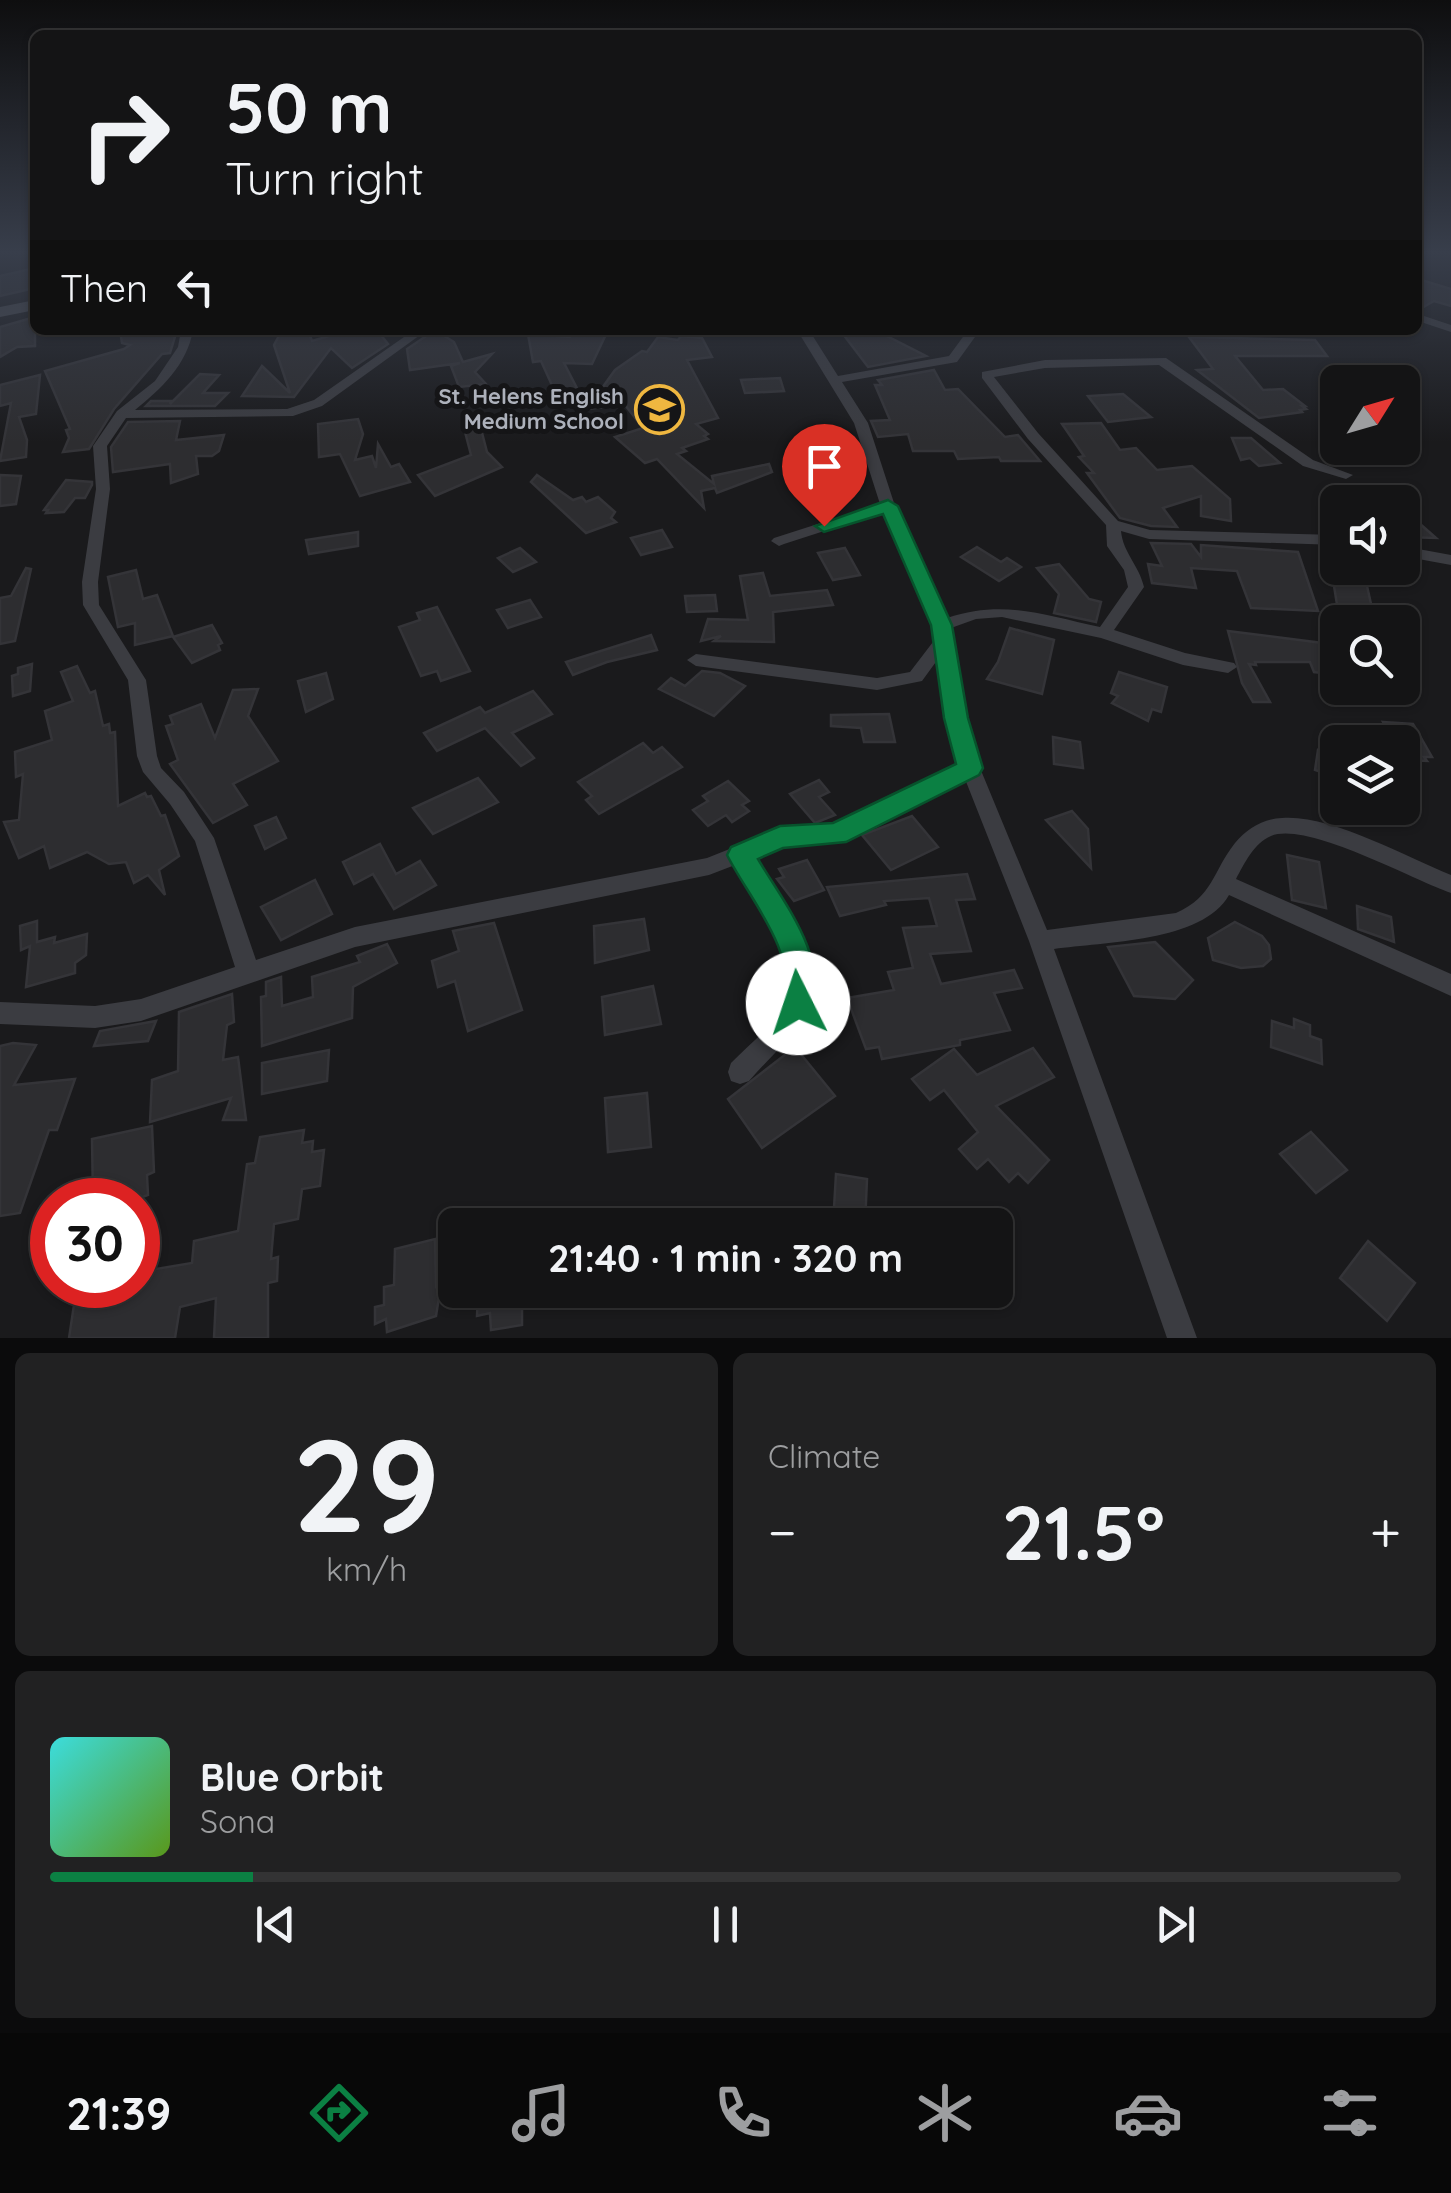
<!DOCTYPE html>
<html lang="en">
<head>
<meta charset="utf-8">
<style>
	body { margin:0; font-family:Quicksand,sans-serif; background:#212122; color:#f1f3f6; height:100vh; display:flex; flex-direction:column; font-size:38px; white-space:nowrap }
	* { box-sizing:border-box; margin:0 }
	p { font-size:32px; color:#9d9ea0 }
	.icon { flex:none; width:55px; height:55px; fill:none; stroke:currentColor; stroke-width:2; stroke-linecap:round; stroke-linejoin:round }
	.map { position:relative; height:1338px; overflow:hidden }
	.side { display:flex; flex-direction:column; gap:15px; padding:15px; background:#0b0b0c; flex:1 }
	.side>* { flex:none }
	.top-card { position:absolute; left:30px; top:30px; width:1392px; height:305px; border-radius:15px; box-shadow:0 2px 8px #0004,0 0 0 2px #333334; background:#141415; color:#f1f3f6; overflow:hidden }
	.needle { width:65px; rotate:53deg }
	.fabs { position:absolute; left:1320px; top:365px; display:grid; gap:20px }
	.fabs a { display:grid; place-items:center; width:100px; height:100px; border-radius:15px; background:#141415; box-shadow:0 2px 8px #0004,0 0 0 2px #333334; font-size:50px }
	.speed { position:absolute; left:30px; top:1178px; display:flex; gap:20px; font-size:50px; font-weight:700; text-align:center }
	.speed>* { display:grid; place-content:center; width:130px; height:130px; border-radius:50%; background:#141415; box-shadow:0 2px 8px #0004,0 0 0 2px #333334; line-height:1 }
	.speed .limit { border:15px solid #d22; background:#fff; color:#111 }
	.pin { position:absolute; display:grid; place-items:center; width:85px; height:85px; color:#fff; margin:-102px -42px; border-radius:50% 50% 50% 0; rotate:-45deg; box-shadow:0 0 10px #0007 }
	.pin .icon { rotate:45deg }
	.me { position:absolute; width:110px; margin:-55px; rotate:356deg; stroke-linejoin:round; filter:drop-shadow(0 0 8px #0008) }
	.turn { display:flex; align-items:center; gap:35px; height:210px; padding:0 30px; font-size:45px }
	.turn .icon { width:130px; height:130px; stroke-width:2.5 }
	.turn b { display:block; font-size:70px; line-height:85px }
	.then { display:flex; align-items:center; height:95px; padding:0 30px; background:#0003; gap:20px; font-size:38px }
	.big { font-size:75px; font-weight:700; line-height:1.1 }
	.side .card { flex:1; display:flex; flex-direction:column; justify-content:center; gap:15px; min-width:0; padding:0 35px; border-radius:15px; background:#212122 }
	.side .dial { align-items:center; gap:0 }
	.dial b { font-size:130px; line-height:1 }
	.song { display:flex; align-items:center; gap:30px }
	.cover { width:120px; height:120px; border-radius:15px; background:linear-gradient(135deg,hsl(180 70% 55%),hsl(90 70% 35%)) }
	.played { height:10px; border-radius:5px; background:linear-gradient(90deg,#0b8043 15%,#333334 15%) }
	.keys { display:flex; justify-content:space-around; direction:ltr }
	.heat { display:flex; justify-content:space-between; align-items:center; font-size:55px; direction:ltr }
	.side .tiles { flex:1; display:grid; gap:15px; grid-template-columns:1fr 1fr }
	.card:last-child { grid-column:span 2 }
	.trip { position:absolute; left:438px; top:1208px; width:575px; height:100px; border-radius:15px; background:#141415; box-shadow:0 2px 8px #0004,0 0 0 2px #333334; font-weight:700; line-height:100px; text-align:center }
	.dock { display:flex; height:160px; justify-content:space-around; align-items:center; background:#080808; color:#9d9ea0 }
	.dock .icon { width:70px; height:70px }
	.dock .selected { color:#0b8043 }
	.dock b { font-size:45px; color:#f1f3f6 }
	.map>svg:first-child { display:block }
	.building { fill:#2d2d30; stroke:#343438; stroke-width:2.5 }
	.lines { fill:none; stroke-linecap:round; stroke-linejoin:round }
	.minor { fill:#3b3c41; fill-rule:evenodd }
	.secondary { fill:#494b51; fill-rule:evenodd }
	.route { fill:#0b8043; stroke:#07532c; stroke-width:2.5 }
	.labels { text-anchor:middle; stroke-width:10; stroke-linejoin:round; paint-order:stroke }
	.far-poi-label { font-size:22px; font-weight:bold; fill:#adb1bb; stroke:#151517; text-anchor:end }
</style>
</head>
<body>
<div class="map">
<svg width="1451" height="1338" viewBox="0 0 1451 1338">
	<rect width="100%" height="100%" fill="#1a1a1c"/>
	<g class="building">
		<polygon points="35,268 35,288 0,296 0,276"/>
		<polygon points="1418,279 1451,289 1451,306 1434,301 1418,310"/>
		<polygon points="35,317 35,346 17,347 0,357 0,327"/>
		<polygon points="120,330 177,330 170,353 162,354 114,409 89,449 63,452 69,438 66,430 70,429 45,371 124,349 130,345 122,343"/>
		<polygon points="308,330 312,341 346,331 377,330 388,344 352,368 331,348 294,397 242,396 262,366 290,393 274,345 280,334"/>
		<polygon points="435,330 454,342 463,362 492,354 475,372 486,384 459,387 451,366 460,363 410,370 407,349"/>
		<polygon points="573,330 608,330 592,364 564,363 578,390 556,394 541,361 533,362 528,334 570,337"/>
		<polygon points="861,330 875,330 926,356 868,367 843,334"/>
		<polygon points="681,336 702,338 712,357 687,360 718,418 696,424 708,434 704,436 708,439 682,448 686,451 677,454 714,484 712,476 769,464 772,472 717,493 715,488 701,491 704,508 657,459 645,463 615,437 643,428 625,405 587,409 615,370 642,351 647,352 658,337 678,340"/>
		<polygon points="1189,337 1315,340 1327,356 1235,356 1263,390 1283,389 1305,406 1302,406 1306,409 1300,410 1302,412 1259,418 1197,370 1213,369"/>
		<polygon points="934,370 945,390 958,389 1005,437 1018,435 1040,461 1001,461 999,457 958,459 954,451 913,451 908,434 878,437 871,421 890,420 875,385 882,385 878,380"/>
		<polygon points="200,374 219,375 203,393 228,393 215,406 146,406 151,401 171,401 170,404"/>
		<polygon points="40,375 36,414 19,417 27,440 26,457 0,461 11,403 0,406 0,385"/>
		<polygon points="780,378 784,391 745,393 741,380"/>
		<polygon points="1123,394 1151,417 1108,422 1088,396"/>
		<polygon points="358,419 363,434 355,460 372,456 376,468 378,444 391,467 399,464 410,482 360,496 340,454 319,457 318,424"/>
		<polygon points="180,421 176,440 224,435 219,451 212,456 196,456 198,474 171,483 170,464 113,472 111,447 128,422"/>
		<polygon points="1101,423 1120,450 1136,448 1157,470 1192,466 1230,499 1231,521 1201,516 1201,496 1163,508 1177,527 1151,526 1120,518 1087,473 1094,473 1079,457 1084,456 1062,424"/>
		<polygon points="480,425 487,452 502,467 435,496 418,475 471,455 464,428"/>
		<polygon points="1232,438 1251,438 1280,463 1259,466 1250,458 1241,460"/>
		<polygon points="814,449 827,467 804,471 792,453"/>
		<polygon points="0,475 21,476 16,504 0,506"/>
		<polygon points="537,475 573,500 582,497 586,502 598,497 615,512 611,518 616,522 586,533 531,482"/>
		<polygon points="66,480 92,482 92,485 85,498 75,498 64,512 46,513 48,510 44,510"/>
		<polygon points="1402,508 1436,538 1402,537"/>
		<polygon points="662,530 672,547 641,555 631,538"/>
		<polygon points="358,532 358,546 309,554 306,540"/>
		<polygon points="1151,543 1191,544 1201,557 1201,545 1298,552 1318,611 1251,608 1237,571 1191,568 1196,588 1152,583 1148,564 1162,566"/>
		<polygon points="977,547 1001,562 1007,558 1021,567 999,581 961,557"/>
		<polygon points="520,548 536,562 513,572 498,558"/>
		<polygon points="845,548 860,575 833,580 818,553"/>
		<polygon points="1059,564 1089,599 1101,602 1096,622 1054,613 1059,594 1037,568"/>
		<polygon points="1331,567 1363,568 1375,622 1347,621 1345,612 1338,611"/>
		<polygon points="26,568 31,569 15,641 0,644 0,598 11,596"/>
		<polygon points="136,570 143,599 157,595 173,636 135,645 135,623 118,627 108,577"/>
		<polygon points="763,573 770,596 827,590 833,605 773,612 774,642 714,641 721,636 701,641 708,619 748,620 740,576"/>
		<polygon points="715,595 717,611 687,612 685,596"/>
		<polygon points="530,600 541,617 508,628 497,610"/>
		<polygon points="437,607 470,671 441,681 437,671 421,676 399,627 420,620 417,613"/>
		<polygon points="212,625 222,643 218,645 220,650 192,663 173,637"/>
		<polygon points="1010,628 1054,640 1042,694 987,679 998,662"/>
		<polygon points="1228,631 1330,644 1338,675 1314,672 1310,662 1255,662 1256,665 1249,664 1270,702 1253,702 1242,683"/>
		<polygon points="651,635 657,650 607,662 573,675 566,662"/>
		<polygon points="32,664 30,691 13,696 12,676 18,674 18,668"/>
		<polygon points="77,666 90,693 95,691 103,726 109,724 110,733 115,732 118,806 145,793 147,797 151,796 161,816 165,815 179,856 159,870 165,895 148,875 134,883 126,862 109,864 87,852 50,868 44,846 19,858 4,822 19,820 23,774 16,777 15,752 52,740 45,711 73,701 61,672"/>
		<polygon points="702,671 720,673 745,686 714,716 659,689 671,678 685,686"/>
		<polygon points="1119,672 1167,687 1161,712 1152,709 1148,721 1112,703 1118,696 1111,693"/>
		<polygon points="326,673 333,699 306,712 298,681"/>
		<polygon points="258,689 248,716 278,761 233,784 247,805 213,823 170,764 178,760 166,726 173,724 170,716 201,704 215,738 233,690"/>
		<polygon points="533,691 552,714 512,733 534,758 521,766 485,728 437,751 424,733 480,707 485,713"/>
		<polygon points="889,714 895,742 864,742 861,728 831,726 831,715"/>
		<polygon points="1383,722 1413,724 1432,757 1424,757 1427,761 1402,760 1402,742 1394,742"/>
		<polygon points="1053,737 1080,742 1083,768 1054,764"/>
		<polygon points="643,743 653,753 662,747 682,767 599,814 586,800 592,796 578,782"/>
		<polygon points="1318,750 1338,757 1338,778 1315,770"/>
		<polygon points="478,778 498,802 433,834 413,808"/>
		<polygon points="819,780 829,792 819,797 835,815 815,823 790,794"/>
		<polygon points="728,781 749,801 742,805 749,811 732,822 726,815 708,826 693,810 708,801 703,796"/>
		<polygon points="1072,811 1088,829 1091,868 1046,820"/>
		<polygon points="912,816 938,847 891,870 862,835"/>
		<polygon points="276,817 286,838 265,849 255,826"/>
		<polygon points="380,844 396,874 420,861 436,885 394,909 373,874 354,884 343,862"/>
		<polygon points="1287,855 1319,862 1326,908 1292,900"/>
		<polygon points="807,860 824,890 794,901 777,879 784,877 779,869"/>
		<polygon points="967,874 975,899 956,900 971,951 930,954 941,984 1014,970 1022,988 994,993 1010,1030 960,1040 960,1045 882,1059 879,1047 866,1049 847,998 894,990 888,972 913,968 903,928 937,926 929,898 884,901 886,905 840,916 827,887"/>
		<polygon points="315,880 332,914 281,940 261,907"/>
		<polygon points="1357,906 1391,917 1394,942 1358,929"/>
		<polygon points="644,919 649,950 595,963 594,926"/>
		<polygon points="37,921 37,942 55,937 54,943 87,934 86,955 75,963 75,973 26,987 30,946 21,950 20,926"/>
		<polygon points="1235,922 1262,936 1269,945 1271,959 1263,966 1241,968 1213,960 1208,938"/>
		<polygon points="494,923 522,1010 468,1031 455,981 438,987 432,961 459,951 453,931"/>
		<polygon points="1155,942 1193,980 1175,999 1134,996 1108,947"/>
		<polygon points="387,944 397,963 353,987 352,1018 262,1046 261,997 266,996 266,982 281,977 282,1006 313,997 312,977 360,962 357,956"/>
		<polygon points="653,986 661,1024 605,1035 602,997"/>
		<polygon points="232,994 234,1022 227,1025 223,1060 238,1057 246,1120 223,1120 231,1098 150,1122 152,1080 178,1071 179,1012"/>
		<polygon points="1294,1019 1310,1025 1310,1036 1321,1040 1322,1064 1271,1047 1272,1021 1294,1028"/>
		<polygon points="156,1021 148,1041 94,1046 100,1031"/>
		<polygon points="13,1043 36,1045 14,1085 75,1079 57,1130 49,1130 20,1213 0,1216 0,1046"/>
		<polygon points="795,1047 835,1096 762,1148 728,1099"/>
		<polygon points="1033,1048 1054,1077 996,1106 1049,1160 1028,1183 1018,1173 1009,1182 988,1159 977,1169 959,1149 978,1132 944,1090 930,1100 912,1079 954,1049 977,1075"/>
		<polygon points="329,1050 327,1081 262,1094 262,1063"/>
		<polygon points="647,1093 651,1147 608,1152 605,1098"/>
		<polygon points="152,1126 154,1172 147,1175 148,1195 135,1200 93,1200 92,1139"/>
		<polygon points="304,1130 302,1143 313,1141 312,1152 324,1150 320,1186 302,1189 298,1219 274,1224 271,1259 278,1257 277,1281 268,1283 268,1338 214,1338 216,1298 180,1307 175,1338 69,1338 77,1285 138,1285 138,1272 192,1263 194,1241 238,1231 247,1164 255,1163 260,1137"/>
		<polygon points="1311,1132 1347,1170 1316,1193 1280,1154"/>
		<polygon points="836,1174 867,1179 865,1225 833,1225"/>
		<polygon points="47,1222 52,1223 52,1263 36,1266"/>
		<polygon points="435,1239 436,1287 441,1285 436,1316 387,1332 386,1319 375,1324 375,1307 384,1305 384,1287 394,1285 395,1249"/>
		<polygon points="1368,1241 1415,1283 1387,1321 1340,1278"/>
		<polygon points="478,1290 515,1290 515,1300 522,1299 522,1325 491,1330 490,1313 477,1316"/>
	</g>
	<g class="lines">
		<g class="minor">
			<polygon points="1418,314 1451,325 1451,332 1418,321"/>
			<path d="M181 330H193C187 365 161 389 135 410L287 409 314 400 414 330H427L322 406 293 416 126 418 107 446 110 489 98 582 99 605 146 680 157 756 161 768 184 792 214 838 256 960 355 927 707 858 780 829 834 826 959 765 947 718 938 659 922 681 877 690 696 666 687 660 696 654 877 678 910 672 936 638 934 625 883 512 784 544 779 546 771 541 774 538 880 504 854 423 797 330H809L838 376 949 356 968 330H980L957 362 842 382 868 423 895 506 947 618C1004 599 1043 615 1100 627L1128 587 1124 570 1107 546 1106 525 1028 439 982 378V372L1045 360 1166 358 1313 460 1353 475 1346 479 1303 466 1159 365 1045 368 994 377 1038 433 1118 521 1150 530 1338 535V545L1149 539 1121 531C1123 553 1139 565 1144 587L1114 630 1185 653 1234 663 1237 667 1228 673 1183 665 1101 638 1002 617 976 619 951 628 965 718 980 768 1047 930 1176 913C1214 896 1212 872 1235 843 1247 829 1262 819 1282 818 1330 814 1406 857 1451 875V893C1413 880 1307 821 1271 836 1254 843 1244 864 1236 879L1451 974V996L1229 895C1203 942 1103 942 1054 949L1197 1338H1167L1029 941 965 779 844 840 782 845 753 857C775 890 824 959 811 1000 801 1032 770 1056 749 1081L740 1084 731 1081 728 1072 731 1063C749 1044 777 1024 787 999 803 963 755 894 735 865L709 875 355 947 141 1021 95 1028 0 1024V1002L95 1006 141 999 235 967 195 841 170 804 143 772 137 756 128 680 83 605 82 582 96 489 93 446 117 411 155 381 178 347Z"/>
			<polygon points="1402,546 1451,555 1451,565 1402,556"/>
		</g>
		<polygon class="secondary" points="35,300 35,310 0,317 0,307"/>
	</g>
	<linearGradient id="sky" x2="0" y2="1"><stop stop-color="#0e0e0f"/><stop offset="0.57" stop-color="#383e4b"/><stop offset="1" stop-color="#383e4b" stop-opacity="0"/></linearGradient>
	<rect width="1451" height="442" fill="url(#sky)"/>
	<path class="route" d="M888 500 898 506 952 625 968 718 983 768 979 775 846 842 783 848 758 859C784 903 832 961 809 1013L798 1017 787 1013 783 1003C799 953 748 897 727 855L731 847 780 826 833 823 956 764 944 718 931 625 883 514 824 532 815 526Z"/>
	<defs>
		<symbol id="school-ring" viewBox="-11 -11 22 22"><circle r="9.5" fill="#151517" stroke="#efb740" stroke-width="1.5"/><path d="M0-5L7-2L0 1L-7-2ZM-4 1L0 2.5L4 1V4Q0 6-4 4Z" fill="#efb740"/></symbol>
	</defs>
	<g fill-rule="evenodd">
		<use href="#school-ring" x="632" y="382" width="55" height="55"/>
	</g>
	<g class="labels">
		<g class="far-poi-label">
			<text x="624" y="404">St. Helens English<tspan x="624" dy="25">Medium School</tspan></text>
		</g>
	</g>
</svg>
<div class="fabs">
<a><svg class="needle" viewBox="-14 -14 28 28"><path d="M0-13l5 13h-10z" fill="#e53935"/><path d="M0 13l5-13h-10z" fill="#9d9ea0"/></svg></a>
<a><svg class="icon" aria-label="sound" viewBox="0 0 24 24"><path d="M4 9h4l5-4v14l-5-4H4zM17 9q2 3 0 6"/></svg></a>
<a><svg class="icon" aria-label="search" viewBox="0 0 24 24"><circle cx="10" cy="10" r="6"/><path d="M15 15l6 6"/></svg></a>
<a><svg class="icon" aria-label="layers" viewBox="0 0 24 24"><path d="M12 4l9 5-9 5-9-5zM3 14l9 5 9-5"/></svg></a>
</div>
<div class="speed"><div class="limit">30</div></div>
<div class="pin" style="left:824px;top:526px;background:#d93025"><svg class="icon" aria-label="arrive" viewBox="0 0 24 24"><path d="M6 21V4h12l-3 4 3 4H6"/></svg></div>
<svg class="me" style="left:798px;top:1003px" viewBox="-20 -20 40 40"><circle r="19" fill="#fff"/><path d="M0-13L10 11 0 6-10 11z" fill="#0b8043"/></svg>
<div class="trip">21:40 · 1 min · 320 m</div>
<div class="top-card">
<div class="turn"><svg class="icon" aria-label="right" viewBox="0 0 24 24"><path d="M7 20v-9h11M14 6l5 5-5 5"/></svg><div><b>50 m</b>Turn right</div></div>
<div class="then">Then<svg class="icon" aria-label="left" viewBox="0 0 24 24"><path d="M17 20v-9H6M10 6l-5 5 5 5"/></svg></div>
</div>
</div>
<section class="side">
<div class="tiles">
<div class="card dial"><b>29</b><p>km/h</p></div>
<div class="card"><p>Climate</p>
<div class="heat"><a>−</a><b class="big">21.5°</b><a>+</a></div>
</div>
<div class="card">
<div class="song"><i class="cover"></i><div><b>Blue Orbit</b><p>Sona</p></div></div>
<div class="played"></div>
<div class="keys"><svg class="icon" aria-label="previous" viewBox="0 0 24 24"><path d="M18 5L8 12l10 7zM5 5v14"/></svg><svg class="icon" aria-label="pause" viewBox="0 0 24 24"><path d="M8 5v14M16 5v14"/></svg><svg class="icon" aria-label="next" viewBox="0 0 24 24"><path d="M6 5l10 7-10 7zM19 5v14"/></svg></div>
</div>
</div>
</section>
<nav class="dock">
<b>21:39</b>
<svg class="icon selected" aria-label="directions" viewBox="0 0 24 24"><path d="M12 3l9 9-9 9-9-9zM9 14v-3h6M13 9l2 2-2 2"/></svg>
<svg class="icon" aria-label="music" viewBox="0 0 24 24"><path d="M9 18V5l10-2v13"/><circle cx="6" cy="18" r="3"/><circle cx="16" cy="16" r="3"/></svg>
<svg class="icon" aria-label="phone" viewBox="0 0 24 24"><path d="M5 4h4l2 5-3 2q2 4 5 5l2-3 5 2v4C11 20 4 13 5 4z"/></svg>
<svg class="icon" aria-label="climate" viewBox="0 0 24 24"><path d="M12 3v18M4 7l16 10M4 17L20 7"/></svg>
<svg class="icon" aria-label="car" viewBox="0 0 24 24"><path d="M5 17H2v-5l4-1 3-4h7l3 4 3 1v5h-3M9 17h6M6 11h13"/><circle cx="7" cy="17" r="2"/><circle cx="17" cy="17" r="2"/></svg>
<svg class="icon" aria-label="filters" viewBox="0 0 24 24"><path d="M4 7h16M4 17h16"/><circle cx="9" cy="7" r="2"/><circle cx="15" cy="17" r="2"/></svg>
</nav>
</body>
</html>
